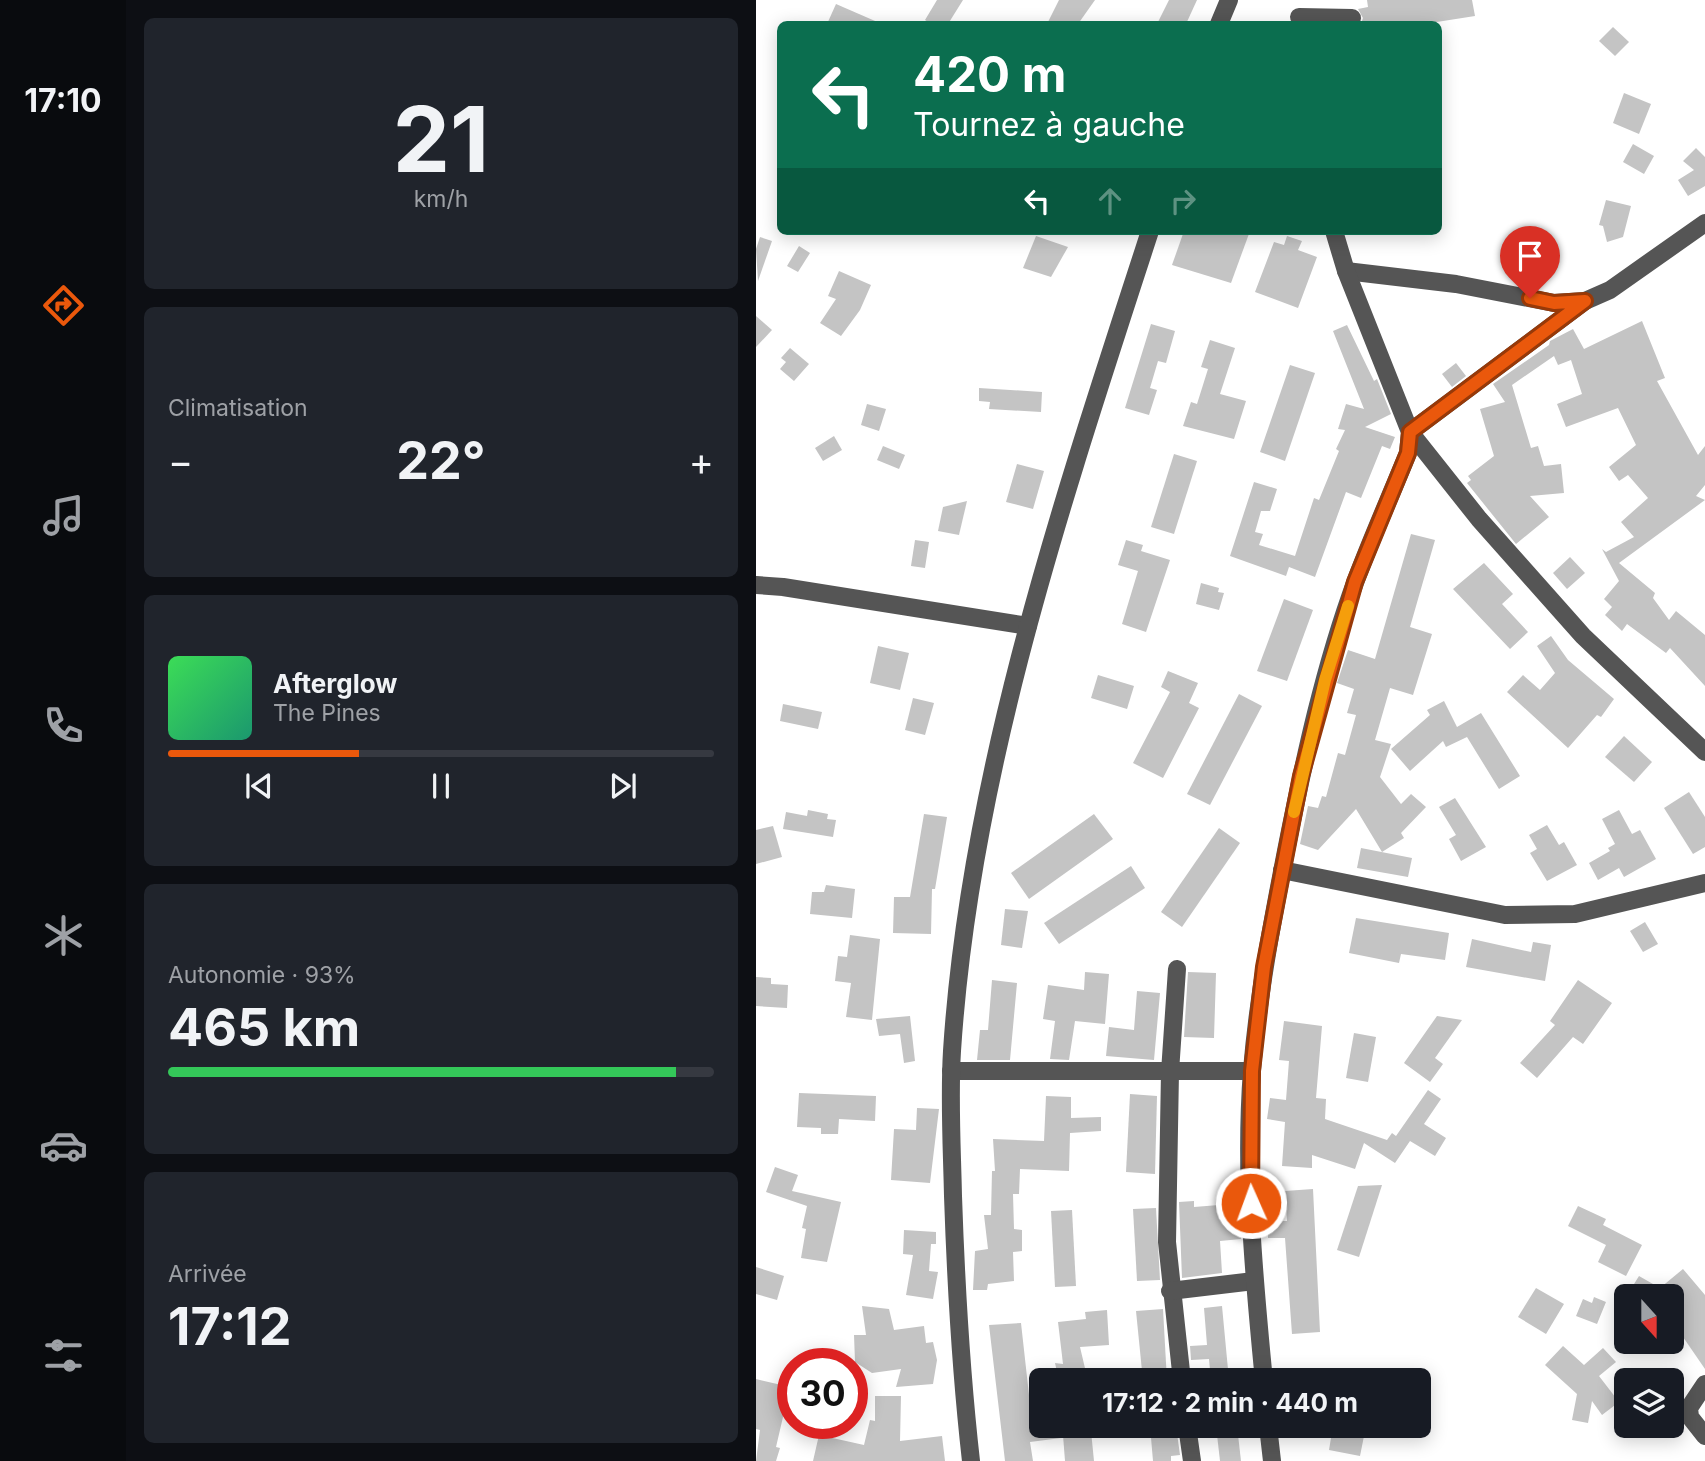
<!DOCTYPE html>
<html lang="fr">
<head>
<meta charset="utf-8">
<style>
	body { margin:0; font-family:Inter,sans-serif; background:#20242c; color:#f1f3f6; height:100vh; display:flex; flex-direction:column; font-size:26px; white-space:nowrap }
	* { box-sizing:border-box; margin:0 }
	p { font-size:23px; color:#9ea1a6 }
	.icon { flex:none; width:38px; height:38px; fill:none; stroke:currentColor; stroke-width:2; stroke-linecap:round; stroke-linejoin:round }
	.map { position:relative; flex:1; overflow:hidden }
	.drawer { display:flex; flex-direction:column; gap:18px; padding:18px; background:#0d0f14; width:630px }
	.drawer>* { flex:none }
	.hud { position:absolute; left:21px; top:21px; width:665px; height:214px; border-radius:10px; box-shadow:0 4px 18px #0003; background:#0b6e4f; color:#fff; overflow:hidden }
	.needle { width:46px; rotate:159deg }
	.fabs { position:absolute; left:858px; top:1284px; display:grid; gap:14px }
	.fabs a { display:grid; place-items:center; width:70px; height:70px; border-radius:10px; background:#171b24; box-shadow:0 4px 18px #0003; font-size:35px }
	.speed { position:absolute; left:21px; top:1348px; display:flex; gap:14px; font-size:35px; font-weight:700; text-align:center }
	.speed>* { display:grid; place-content:center; width:91px; height:91px; border-radius:50%; background:#171b24; box-shadow:0 4px 18px #0003; line-height:1 }
	.speed .limit { border:10px solid #d22; background:#fff; color:#111 }
	.pin { position:absolute; display:grid; place-items:center; width:60px; height:60px; color:#fff; margin:-72px -30px; border-radius:50% 50% 50% 0; rotate:-45deg; box-shadow:0 0 7px #0007 }
	.pin .icon { rotate:45deg }
	.me { position:absolute; width:77px; margin:-38px; rotate:358deg; stroke-linejoin:round; filter:drop-shadow(0 0 5px #0008) }
	.turn { display:flex; align-items:center; gap:24px; height:147px; padding:0 21px; font-size:32px }
	.turn .icon { width:91px; height:91px; stroke-width:2.5 }
	.turn b { display:block; font-size:49px; line-height:60px }
	.lanes { display:flex; align-items:center; height:66px; padding:0 21px; background:#0003; justify-content:center; gap:35px; direction:ltr }
	.lanes .off { opacity:.35 }
	.big { font-size:52px; font-weight:700; line-height:1.1 }
	.drawer .tile { flex:1; display:flex; flex-direction:column; justify-content:center; gap:10px; min-width:0; padding:0 24px; border-radius:10px; background:#20242c }
	.drawer .dial { align-items:center; gap:0 }
	.dial b { font-size:91px; line-height:1 }
	.song { display:flex; align-items:center; gap:21px }
	.cover { width:84px; height:84px; border-radius:10px; background:linear-gradient(135deg,hsl(130 70% 55%),hsl(160 70% 35%)) }
	.played { height:7px; border-radius:4px; background:linear-gradient(90deg,#ea580c 35%,#363941 35%) }
	.keys { display:flex; justify-content:space-around; direction:ltr }
	.heat { display:flex; justify-content:space-between; align-items:center; font-size:38px; direction:ltr }
	.charge { height:10px; border-radius:5px; background:linear-gradient(90deg,#34c759 93%,#363941 0) }
	.trip { position:absolute; left:273px; top:1368px; width:402px; height:70px; border-radius:10px; background:#171b24; box-shadow:0 4px 18px #0003; font-weight:700; line-height:70px; text-align:center }
	main { display:flex; flex:1; min-height:0 }
	.menu { display:flex; flex-direction:column; width:126px; justify-content:space-around; align-items:center; background:#090b0e; color:#9ea1a6 }
	.menu .icon { width:49px; height:49px }
	.menu .on { color:#ea580c }
	.menu b { font-size:32px; color:#f1f3f6 }
	.map>svg:first-child { display:block }
	.building { fill:#c4c4c4 }
	.lines { fill:none; stroke-linecap:round; stroke-linejoin:round }
	.minor { stroke:#555; stroke-width:18 }
	.route-casing { stroke:#983908; stroke-width:18 }
	.route { stroke:#ea580c; stroke-width:12 }
	.slow { stroke:#f59e0b; stroke-width:12 }
</style>
</head>
<body>
<main>
<nav class="menu">
<b>17:10</b>
<svg class="icon on" aria-label="directions" viewBox="0 0 24 24"><path d="M12 3l9 9-9 9-9-9zM9 14v-3h6M13 9l2 2-2 2"/></svg>
<svg class="icon" aria-label="music" viewBox="0 0 24 24"><path d="M9 18V5l10-2v13"/><circle cx="6" cy="18" r="3"/><circle cx="16" cy="16" r="3"/></svg>
<svg class="icon" aria-label="phone" viewBox="0 0 24 24"><path d="M5 4h4l2 5-3 2q2 4 5 5l2-3 5 2v4C11 20 4 13 5 4z"/></svg>
<svg class="icon" aria-label="climate" viewBox="0 0 24 24"><path d="M12 3v18M4 7l16 10M4 17L20 7"/></svg>
<svg class="icon" aria-label="car" viewBox="0 0 24 24"><path d="M5 17H2v-5l4-1 3-4h7l3 4 3 1v5h-3M9 17h6M6 11h13"/><circle cx="7" cy="17" r="2"/><circle cx="17" cy="17" r="2"/></svg>
<svg class="icon" aria-label="filters" viewBox="0 0 24 24"><path d="M4 7h16M4 17h16"/><circle cx="9" cy="7" r="2"/><circle cx="15" cy="17" r="2"/></svg>
</nav>
<section class="drawer">
<div class="tile dial"><b>21</b><p>km/h</p></div>
<div class="tile"><p>Climatisation</p>
<div class="heat"><a>−</a><b class="big">22°</b><a>+</a></div>
</div>
<div class="tile">
<div class="song"><i class="cover"></i><div><b>Afterglow</b><p>The Pines</p></div></div>
<div class="played"></div>
<div class="keys"><svg class="icon" aria-label="previous" viewBox="0 0 24 24"><path d="M18 5L8 12l10 7zM5 5v14"/></svg><svg class="icon" aria-label="pause" viewBox="0 0 24 24"><path d="M8 5v14M16 5v14"/></svg><svg class="icon" aria-label="next" viewBox="0 0 24 24"><path d="M6 5l10 7-10 7zM19 5v14"/></svg></div>
</div>
<div class="tile"><p>Autonomie · 93%</p><b class="big">465 km</b><div class="charge"></div></div>
<div class="tile"><p>Arrivée</p><b class="big">17:12</b></div>
</section>
<div class="map">
<svg width="949" height="1461" viewBox="0 0 949 1461">
	<rect width="100%" height="100%" fill="#fff"/>
	<g class="building">
		<polygon points="181,0 207,0 192,24 175,24 169,20"/>
		<polygon points="303,0 339,0 322,24 291,24"/>
		<polygon points="413,0 441,0 430,24 401,24"/>
		<polygon points="611,0 716,0 719,16 668,24 605,24 607,18 602,9 612,7"/>
		<polygon points="80,4 126,24 71,24"/>
		<polygon points="857,27 873,42 859,56 843,41"/>
		<polygon points="868,93 895,104 883,134 857,123"/>
		<polygon points="877,144 898,156 888,174 867,162"/>
		<polygon points="940,148 949,157 949,186 932,196 922,180 938,170 927,161"/>
		<polygon points="850,200 875,206 867,237 851,242 847,226 843,225"/>
		<polygon points="428,231 494,231 475,283 416,265"/>
		<polygon points="280,236 312,247 295,277 267,268"/>
		<polygon points="531,236 546,241 542,250 561,257 542,308 499,292 518,242 528,245"/>
		<polygon points="4,237 16,241 2,281 0,249"/>
		<polygon points="43,246 54,253 42,272 31,266"/>
		<polygon points="83,271 115,285 104,310 85,336 64,323 80,299 72,296"/>
		<polygon points="0,316 16,330 0,347"/>
		<polygon points="886,321 909,378 901,381 942,455 949,446 949,485 940,496 949,500 863,563 899,593 897,598 913,620 920,611 949,635 949,686 914,648 910,653 871,624 866,631 849,615 856,607 848,599 863,581 846,549 850,552 878,537 865,522 892,498 872,475 863,481 853,467 880,445 862,408 810,427 801,404 826,394 815,360 802,365 798,356 756,385 775,448 782,446 788,466 805,464 808,493 774,496 793,517 760,544 711,483 715,480 712,476 738,456 724,409 749,402 737,384 793,345 794,341 817,329 828,349"/>
		<polygon points="395,324 419,331 410,363 402,361 394,388 401,390 393,415 369,408"/>
		<polygon points="591,325 618,381 621,379 635,414 609,427 639,437 634,449 626,446 605,498 590,492 559,577 533,567 530,576 474,556 498,482 521,489 514,511 505,511 499,532 507,534 503,545 539,556 558,498 563,500 583,451 580,449 589,430 582,429 590,404 608,409 577,331"/>
		<polygon points="454,340 479,348 464,394 490,401 478,439 427,426 435,402 441,404 452,369 445,367"/>
		<polygon points="34,348 53,364 38,381 24,369 30,362 25,358"/>
		<polygon points="700,363 710,376 696,387 686,374"/>
		<polygon points="534,365 559,373 529,461 504,452"/>
		<polygon points="223,388 286,392 285,412 233,409 234,402 223,401"/>
		<polygon points="111,404 130,409 123,431 105,425"/>
		<polygon points="78,436 86,450 67,461 59,448"/>
		<polygon points="127,446 149,455 143,469 121,460"/>
		<polygon points="418,454 441,461 418,534 395,527"/>
		<polygon points="261,464 288,471 277,509 250,502"/>
		<polygon points="211,501 203,535 182,531 187,507"/>
		<polygon points="655,534 679,540 654,627 676,634 657,695 634,688 619,740 635,744 624,777 645,804 655,794 670,807 645,833 648,838 626,852 600,809 562,850 544,844 552,806 562,808 566,796 570,797 582,753 589,755 600,715 591,713 598,689 581,683 592,650 619,659"/>
		<polygon points="159,540 173,542 169,568 155,566"/>
		<polygon points="370,540 387,545 385,551 414,560 390,632 366,624 382,571 362,565"/>
		<polygon points="814,557 829,573 811,589 797,573"/>
		<polygon points="728,563 757,594 746,604 772,632 754,649 697,589"/>
		<polygon points="445,583 463,588 462,592 468,593 463,610 440,604"/>
		<polygon points="528,599 557,610 531,681 501,671"/>
		<polygon points="795,636 812,660 858,699 845,717 841,715 812,748 751,692 767,675 784,690 799,673 781,646"/>
		<polygon points="122,646 153,653 144,690 114,683"/>
		<polygon points="412,671 442,683 433,703 443,708 407,778 377,763 414,692 405,687"/>
		<polygon points="342,675 378,686 371,709 335,698"/>
		<polygon points="483,694 506,706 454,805 431,794"/>
		<polygon points="157,698 178,703 169,735 149,730"/>
		<polygon points="688,701 701,727 725,713 764,776 743,789 711,737 690,747 687,741 654,771 635,749 674,715 671,710"/>
		<polygon points="27,704 66,712 62,729 24,721"/>
		<polygon points="868,736 896,762 878,782 849,757"/>
		<polygon points="933,792 949,817 949,847 937,854 908,808"/>
		<polygon points="699,798 730,847 705,861 693,839 700,835 683,807"/>
		<polygon points="52,810 72,814 71,819 80,820 77,837 27,829 30,812 51,816"/>
		<polygon points="863,810 876,834 884,830 900,859 868,877 863,868 842,880 833,863 854,851 852,848 859,844 846,819"/>
		<polygon points="168,814 191,817 179,889 176,889 175,934 137,933 138,897 154,897"/>
		<polygon points="338,814 357,839 273,899 255,873"/>
		<polygon points="791,825 803,845 808,842 821,865 791,881 774,853 781,849 773,835"/>
		<polygon points="17,826 26,857 0,864 0,830"/>
		<polygon points="463,828 484,843 426,927 405,912"/>
		<polygon points="605,848 656,858 652,877 601,868"/>
		<polygon points="375,866 389,888 303,944 288,923"/>
		<polygon points="70,885 99,889 96,918 54,914 56,892 68,892"/>
		<polygon points="249,909 272,911 266,948 245,945"/>
		<polygon points="600,918 693,933 689,960 645,954 643,963 593,953"/>
		<polygon points="889,922 902,944 887,952 874,931"/>
		<polygon points="94,935 124,939 116,1020 90,1017 95,983 79,981 82,956 91,957"/>
		<polygon points="716,939 775,952 777,942 795,945 789,981 710,967"/>
		<polygon points="329,972 353,974 349,1024 319,1021 313,1060 294,1059 299,1021 287,1019 292,985 328,990"/>
		<polygon points="432,972 460,973 458,1038 428,1037"/>
		<polygon points="0,977 15,978 15,984 32,985 31,1008 0,1006"/>
		<polygon points="236,980 261,983 254,1060 221,1060 224,1030 232,1030"/>
		<polygon points="822,980 856,1003 827,1044 817,1037 781,1078 764,1063 799,1025 794,1021"/>
		<polygon points="381,991 404,993 398,1060 350,1056 353,1027 378,1030"/>
		<polygon points="154,1016 159,1061 148,1063 144,1034 123,1036 120,1019"/>
		<polygon points="681,1016 706,1020 679,1058 687,1064 674,1082 648,1063"/>
		<polygon points="528,1021 566,1026 560,1098 570,1099 569,1119 631,1140 636,1133 640,1136 672,1090 685,1099 668,1124 690,1138 679,1156 654,1141 639,1163 608,1143 599,1169 556,1155 556,1168 526,1166 529,1122 511,1119 514,1098 530,1100 533,1061 523,1060"/>
		<polygon points="598,1033 620,1037 612,1082 590,1078"/>
		<polygon points="43,1093 120,1096 119,1121 83,1119 82,1134 65,1134 65,1128 41,1127"/>
		<polygon points="374,1094 401,1096 399,1174 370,1172"/>
		<polygon points="290,1096 315,1097 315,1118 345,1117 345,1131 314,1133 313,1171 264,1169 263,1194 257,1194 258,1229 266,1230 266,1251 257,1252 258,1281 232,1284 231,1290 217,1290 219,1251 232,1249 228,1215 235,1215 236,1171 239,1171 237,1139 288,1141"/>
		<polygon points="161,1108 183,1109 174,1183 135,1180 138,1129 160,1130"/>
		<polygon points="19,1167 42,1175 36,1191 85,1202 71,1262 45,1258 50,1229 46,1228 51,1206 10,1192"/>
		<polygon points="626,1185 603,1257 581,1250 602,1186"/>
		<polygon points="557,1189 564,1332 536,1334 529,1238 512,1238 512,1221 531,1221 529,1191"/>
		<polygon points="438,1201 438,1207 463,1205 463,1219 484,1218 485,1239 464,1241 466,1273 426,1278 423,1202"/>
		<polygon points="822,1206 850,1219 847,1225 886,1245 870,1276 842,1262 850,1245 812,1226"/>
		<polygon points="400,1208 404,1280 381,1281 377,1209"/>
		<polygon points="316,1210 320,1286 299,1287 295,1211"/>
		<polygon points="148,1230 180,1232 180,1244 175,1244 173,1271 182,1272 177,1299 150,1295 157,1255 147,1254"/>
		<polygon points="0,1267 28,1276 21,1300 0,1294"/>
		<polygon points="927,1269 949,1295 949,1369 927,1337 921,1341 915,1333 915,1326 927,1317 915,1303 915,1297 870,1297 883,1276 904,1288"/>
		<polygon points="780,1288 808,1304 790,1334 762,1317"/>
		<polygon points="838,1297 850,1302 841,1324 820,1316 827,1299 836,1303"/>
		<polygon points="106,1306 133,1309 138,1330 168,1326 170,1343 177,1342 181,1360 177,1384 140,1387 145,1369 116,1373 99,1362 98,1335 110,1335"/>
		<polygon points="466,1306 473,1380 455,1381 453,1359 435,1360 434,1346 451,1345 448,1308"/>
		<polygon points="407,1309 411,1381 387,1381 380,1311"/>
		<polygon points="351,1310 353,1345 324,1347 332,1381 303,1381 299,1363 307,1364 302,1322 330,1319 329,1312"/>
		<polygon points="265,1323 275,1413 285,1412 285,1426 304,1426 305,1438 274,1442 277,1461 249,1461 233,1325"/>
		<polygon points="807,1346 828,1365 847,1348 860,1362 843,1376 863,1402 846,1415 836,1401 832,1423 816,1420 821,1394 789,1365"/>
		<polygon points="0,1379 34,1387 20,1447 24,1448 20,1461 0,1461 4,1430 0,1429"/>
		<polygon points="119,1396 145,1396 144,1441 186,1436 189,1461 57,1461 63,1435 108,1445 114,1420 119,1421"/>
		<polygon points="394,1426 420,1426 424,1455 415,1456 415,1461 397,1461"/>
		<polygon points="460,1426 481,1426 485,1461 464,1461"/>
		<polygon points="577,1426 610,1426 604,1456 573,1450"/>
		<polygon points="335,1431 338,1461 309,1461 307,1435"/>
	</g>
	<g class="lines">
		<g class="minor">
			<polyline points="543,17 596,18"/>
			<polyline points="463,24 473,0"/>
			<polyline points="590,271 700,284 798,303 829,301 854,290 949,223"/>
			<polyline points="829,301 654,432 723,519 827,636 949,752"/>
			<polyline points="0,585 27,587 272,626"/>
			<polyline points="526,870 749,915 819,914 949,883"/>
			<polyline points="421,969 414,1072 411,1242 426,1381"/>
			<polyline points="195,1071 496,1071"/>
			<polyline points="414,1291 498,1281"/>
			<path d="M508 1381C498 1278 488 1173 496 1070 502 996 516 923 530 851 548 760 568 667 600 580 616 537 635 495 652 453L654 432 590 271 578 231"/>
			<polyline points="949,1384 933,1408 934,1417 949,1436"/>
			<polyline points="431,1426 436,1461"/>
			<polyline points="512,1426 516,1461"/>
			<path d="M215 1461C205 1373 200 1285 197 1196 196 1148 193 1099 196 1051 214 772 308 496 394 231"/>
		</g>
	</g>
	<g class="lines">
		<defs>
			<polyline id="route" points="495,1203 496,1071 508,967 545,776 599,582 652,453 654,432 829,301 798,303 774,298"/>
		</defs>
		<use href="#route" class="route-casing"/>
		<use href="#route" class="route"/>
		<polyline class="slow" points="538,812 569,680 592,606"/>
	</g>
</svg>
<div class="fabs">
<a><svg class="needle" viewBox="-14 -14 28 28"><path d="M0-13l5 13h-10z" fill="#e53935"/><path d="M0 13l5-13h-10z" fill="#9ea1a6"/></svg></a>
<a><svg class="icon" aria-label="layers" viewBox="0 0 24 24"><path d="M12 4l9 5-9 5-9-5zM3 14l9 5 9-5"/></svg></a>
</div>
<div class="speed"><div class="limit">30</div></div>
<div class="pin" style="left:774px;top:298px;background:#d93025"><svg class="icon" aria-label="arrive" viewBox="0 0 24 24"><path d="M6 21V4h12l-3 4 3 4H6"/></svg></div>
<svg class="me" style="left:495px;top:1203px" viewBox="-20 -20 40 40"><circle r="17" fill="#ea580c" stroke="#fff" stroke-width="3"/><path d="M0-11L8 9 0 5-8 9z" fill="#fff"/></svg>
<div class="trip">17:12 · 2 min · 440 m</div>
<div class="hud">
<div class="turn"><svg class="icon" aria-label="left" viewBox="0 0 24 24"><path d="M17 20v-9H6M10 6l-5 5 5 5"/></svg><div><b>420 m</b>Tournez à gauche</div></div>
<div class="lanes"><svg class="icon" aria-label="left" viewBox="0 0 24 24"><path d="M17 20v-9H6M10 6l-5 5 5 5"/></svg><svg class="icon off" aria-label="ahead" viewBox="0 0 24 24"><path d="M12 20V5M6 11l6-6 6 6"/></svg><svg class="icon off" aria-label="right" viewBox="0 0 24 24"><path d="M7 20v-9h11M14 6l5 5-5 5"/></svg></div>
</div>
</div>
</main>
</body>
</html>
